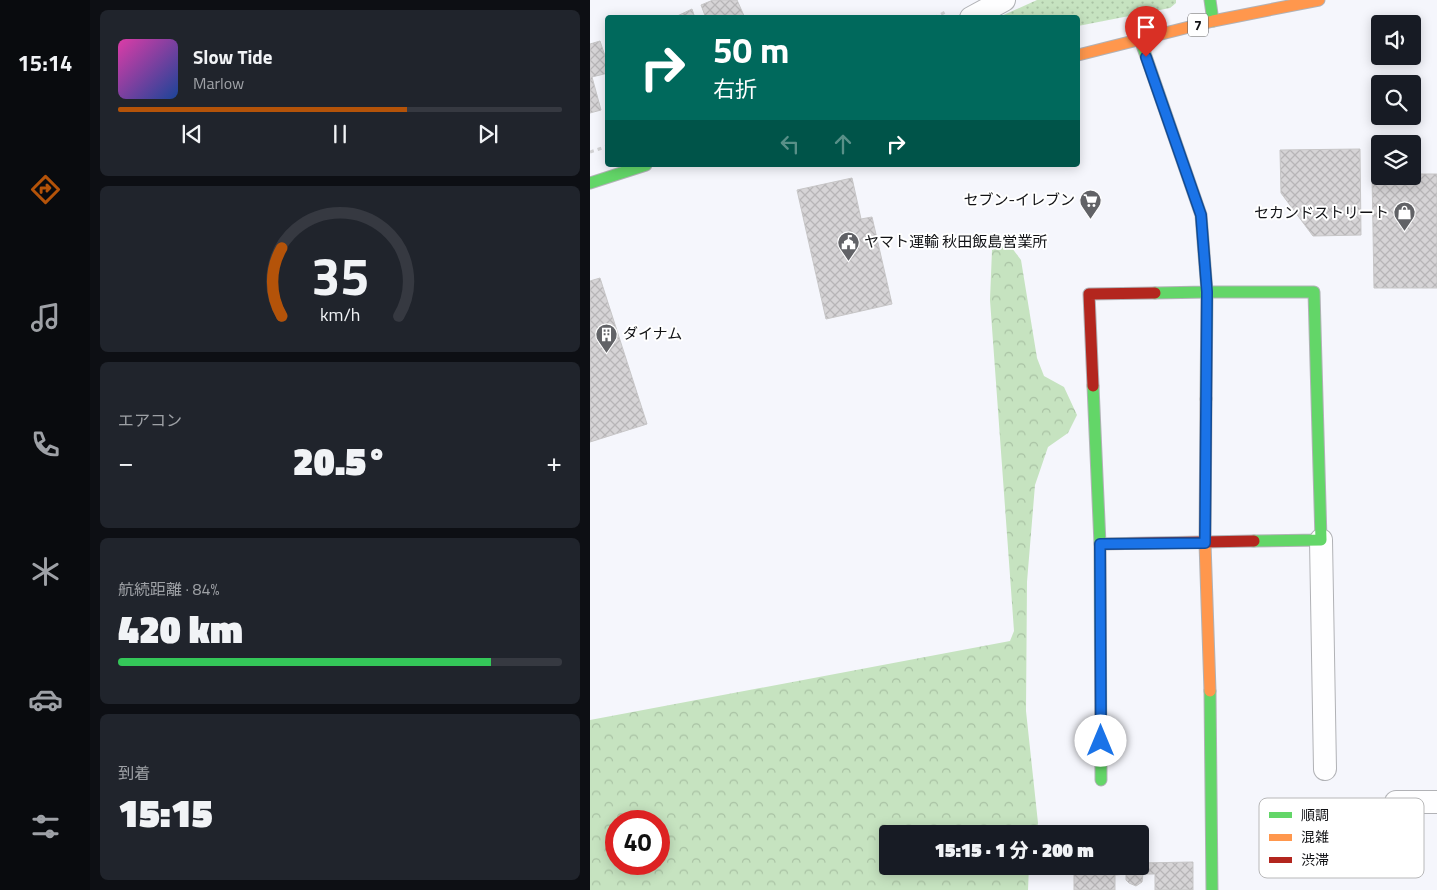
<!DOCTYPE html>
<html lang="ja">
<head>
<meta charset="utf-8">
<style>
	body { margin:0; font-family:"Titillium Web","Noto Sans JP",sans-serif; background:#20242c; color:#f1f3f6; height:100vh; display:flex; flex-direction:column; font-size:19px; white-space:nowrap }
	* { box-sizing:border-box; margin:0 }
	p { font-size:16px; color:#9ea1a6 }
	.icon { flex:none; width:28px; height:28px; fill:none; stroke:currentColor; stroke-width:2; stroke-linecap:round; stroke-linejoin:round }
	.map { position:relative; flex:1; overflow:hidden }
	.drawer { display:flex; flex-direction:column; gap:10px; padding:10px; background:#0d0f14; width:500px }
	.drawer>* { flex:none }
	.guide { position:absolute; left:15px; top:15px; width:475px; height:152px; border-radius:5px; box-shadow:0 2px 12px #0003; background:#00695c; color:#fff; overflow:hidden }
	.controls { position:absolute; left:781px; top:15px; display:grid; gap:10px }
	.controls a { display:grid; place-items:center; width:50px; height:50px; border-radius:5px; background:#171b24; box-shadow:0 2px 12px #0003; font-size:25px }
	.speed { position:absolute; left:15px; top:810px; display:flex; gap:10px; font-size:25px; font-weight:700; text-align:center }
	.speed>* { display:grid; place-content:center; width:65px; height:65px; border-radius:50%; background:#171b24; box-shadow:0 2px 12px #0003; line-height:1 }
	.speed .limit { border:8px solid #d22; background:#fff; color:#111 }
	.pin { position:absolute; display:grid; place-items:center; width:42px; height:42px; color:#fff; margin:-51px -21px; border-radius:50% 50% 50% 0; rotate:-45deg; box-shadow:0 0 5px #0007 }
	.pin .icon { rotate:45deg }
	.me { position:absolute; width:55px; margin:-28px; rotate:0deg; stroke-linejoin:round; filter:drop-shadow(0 0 4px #0008) }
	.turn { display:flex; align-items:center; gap:18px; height:105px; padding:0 25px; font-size:22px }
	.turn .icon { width:65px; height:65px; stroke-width:2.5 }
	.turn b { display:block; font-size:35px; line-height:42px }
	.lanes { display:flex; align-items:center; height:48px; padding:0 25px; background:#0003; justify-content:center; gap:25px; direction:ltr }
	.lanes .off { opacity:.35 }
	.big { font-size:38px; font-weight:800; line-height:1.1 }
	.drawer .widget { flex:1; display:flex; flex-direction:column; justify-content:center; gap:8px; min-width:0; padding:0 18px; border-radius:8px; background:#20242c }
	.drawer .dial { align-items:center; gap:0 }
	.dial svg { height:130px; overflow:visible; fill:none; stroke:#363941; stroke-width:7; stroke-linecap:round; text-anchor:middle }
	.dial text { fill:#f1f3f6; stroke:none }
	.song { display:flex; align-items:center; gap:15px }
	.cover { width:60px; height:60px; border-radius:8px; background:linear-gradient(135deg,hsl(320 70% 55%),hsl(220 70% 35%)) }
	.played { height:5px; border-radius:2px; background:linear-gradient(90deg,#b45309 65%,#363941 65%) }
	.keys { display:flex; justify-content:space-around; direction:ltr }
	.heat { display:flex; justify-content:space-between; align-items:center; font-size:28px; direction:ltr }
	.charge { height:8px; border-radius:4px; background:linear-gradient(90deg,#34c759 84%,#363941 0) }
	.trip { position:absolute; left:289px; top:825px; width:270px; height:50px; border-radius:5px; background:#171b24; box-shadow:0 2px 12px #0003; font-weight:800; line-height:50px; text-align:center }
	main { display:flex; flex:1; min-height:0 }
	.dock { display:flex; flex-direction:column; width:90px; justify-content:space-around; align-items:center; background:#090b0e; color:#9ea1a6 }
	.dock .icon { width:35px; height:35px }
	.dock .active { color:#b45309 }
	.dock b { font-size:22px; color:#f1f3f6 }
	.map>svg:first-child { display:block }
	.grass { fill:url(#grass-dots) }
	.forest { fill:url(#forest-crowns); fill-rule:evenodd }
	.building { fill:url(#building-cross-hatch); stroke:#c7c6c7 }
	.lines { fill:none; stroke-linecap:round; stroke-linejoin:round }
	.street-casing { stroke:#b1b2b6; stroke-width:24 }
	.fast-casing { stroke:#b1b2b6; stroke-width:13 }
	.slow-casing { stroke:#b1b2b6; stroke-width:13 }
	.jam-casing { stroke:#b1b2b6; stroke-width:13 }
	.path { stroke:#d1d1d3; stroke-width:3; stroke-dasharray:4 4; stroke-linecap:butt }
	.street { stroke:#fefeff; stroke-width:22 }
	.fast { stroke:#63d668; stroke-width:11 }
	.slow { stroke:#ff974d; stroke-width:11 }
	.jam { stroke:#b3261e; stroke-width:11 }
	.route-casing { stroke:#114b97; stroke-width:12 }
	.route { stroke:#1a73e8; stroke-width:9 }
	.labels { text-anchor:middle; stroke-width:4; stroke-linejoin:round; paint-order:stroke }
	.shield { fill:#fff; stroke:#58595b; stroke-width:1 }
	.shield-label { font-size:14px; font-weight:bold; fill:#111215 }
	.poi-label { font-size:15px; fill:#111215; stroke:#fff; text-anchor:end }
	.key { fill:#fff; stroke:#b8b8b9; stroke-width:1 }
	.key-label { font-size:14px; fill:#111215 }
</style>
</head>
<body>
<main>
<nav class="dock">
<b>15:14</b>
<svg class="icon active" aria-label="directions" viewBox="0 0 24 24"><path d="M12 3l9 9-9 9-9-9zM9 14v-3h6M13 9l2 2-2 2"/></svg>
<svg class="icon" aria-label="music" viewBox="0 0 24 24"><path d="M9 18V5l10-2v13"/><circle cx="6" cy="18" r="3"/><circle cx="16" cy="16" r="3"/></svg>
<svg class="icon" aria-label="phone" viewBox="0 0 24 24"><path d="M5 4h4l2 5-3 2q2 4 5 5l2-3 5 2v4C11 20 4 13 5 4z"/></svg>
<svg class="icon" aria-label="climate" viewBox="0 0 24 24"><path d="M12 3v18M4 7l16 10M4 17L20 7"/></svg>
<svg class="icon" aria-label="car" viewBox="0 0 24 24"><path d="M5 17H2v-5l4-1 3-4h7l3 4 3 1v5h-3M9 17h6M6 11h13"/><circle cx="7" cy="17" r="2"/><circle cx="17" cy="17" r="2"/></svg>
<svg class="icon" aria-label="filters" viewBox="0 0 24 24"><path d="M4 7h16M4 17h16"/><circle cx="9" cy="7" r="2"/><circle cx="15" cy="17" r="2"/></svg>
</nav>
<section class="drawer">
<div class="widget">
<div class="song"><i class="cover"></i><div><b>Slow Tide</b><p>Marlow</p></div></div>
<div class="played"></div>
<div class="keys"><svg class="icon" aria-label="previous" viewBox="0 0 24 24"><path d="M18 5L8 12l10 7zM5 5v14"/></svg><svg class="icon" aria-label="pause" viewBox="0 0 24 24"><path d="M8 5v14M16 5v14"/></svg><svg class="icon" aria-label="next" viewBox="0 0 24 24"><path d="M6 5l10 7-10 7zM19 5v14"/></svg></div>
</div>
<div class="widget dial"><svg viewBox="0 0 100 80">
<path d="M14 69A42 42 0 1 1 86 69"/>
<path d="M14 69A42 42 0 0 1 14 27" stroke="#b45309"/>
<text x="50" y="56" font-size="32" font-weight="700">35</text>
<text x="50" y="72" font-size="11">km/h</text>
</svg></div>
<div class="widget"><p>エアコン</p>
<div class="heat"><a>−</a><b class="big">20.5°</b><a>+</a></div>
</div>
<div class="widget"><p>航続距離 · 84%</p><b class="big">420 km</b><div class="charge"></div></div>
<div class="widget"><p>到着</p><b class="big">15:15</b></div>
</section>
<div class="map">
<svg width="847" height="890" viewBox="0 0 847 890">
	<defs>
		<pattern id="grass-dots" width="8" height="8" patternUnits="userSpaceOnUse" patternTransform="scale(1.25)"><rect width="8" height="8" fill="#c6e3c0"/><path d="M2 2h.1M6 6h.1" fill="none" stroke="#a9c2a4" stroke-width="1.8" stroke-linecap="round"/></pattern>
		<pattern id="forest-crowns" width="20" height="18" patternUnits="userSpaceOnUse" patternTransform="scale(1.25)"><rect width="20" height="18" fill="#c6e3c0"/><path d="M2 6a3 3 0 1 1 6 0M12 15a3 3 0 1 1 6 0" fill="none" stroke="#a9c2a4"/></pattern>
		<pattern id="building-cross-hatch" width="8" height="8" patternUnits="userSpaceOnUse" patternTransform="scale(1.25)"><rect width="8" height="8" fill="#d6d4d6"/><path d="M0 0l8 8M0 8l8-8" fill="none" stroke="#b7b5b7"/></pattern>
	</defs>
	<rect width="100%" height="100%" fill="#f5f6fc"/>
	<polygon class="grass" points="447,0 586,0 586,3 580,8 488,26 488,18 409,17"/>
	<path class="forest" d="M419 244 431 260 447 358 454 376 474 387 487 415 478 433 458 447 445 485 437 582 436 711 448 823 446 834H298V866H439L438 890H0V720L420 641 424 631 400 300 402 250ZM26 821H69V864H26Z"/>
	<g class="building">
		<polygon points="123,0 147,0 155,18 116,18 111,5"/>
		<polygon points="102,9 105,18 83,18"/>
		<polygon points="10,41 18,65 18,73 2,77 11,110 0,113 0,44"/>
		<polygon points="770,149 771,235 723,236 691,193 690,150"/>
		<polygon points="782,174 790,174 790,176 822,176 822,174 847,174 847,288 784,288"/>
		<polygon points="262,178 271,219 282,217 302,304 236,319 207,190"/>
		<polygon points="10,278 57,424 0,442 0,281"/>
		<polygon points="603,862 603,890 565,890 565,874 553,874 552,882 546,886 539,883 536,880 536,874 525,875 525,890 484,890 484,866 550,866 550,863"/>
	</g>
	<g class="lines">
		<defs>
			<g id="street">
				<polyline points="381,18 414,0"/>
				<polyline points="731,540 735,769"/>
				<polyline points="806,802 847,802"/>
			</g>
			<g id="fast">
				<polyline points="620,0 623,21"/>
				<polyline points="550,39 611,215 617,292 565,293"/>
				<polyline points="0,183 56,165"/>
				<polyline points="503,386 510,544 511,780"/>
				<polyline points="616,399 617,292 724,292 731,540 664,541"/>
				<polyline points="620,691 622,890"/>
			</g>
			<g id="slow">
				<polyline points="488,55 623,21 729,0"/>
				<polyline points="616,399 615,543 620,691"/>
			</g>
			<g id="jam">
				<polyline points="503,386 499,294 565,293"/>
				<polyline points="510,544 664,541"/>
			</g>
		</defs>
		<use href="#street" class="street-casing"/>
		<use href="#fast" class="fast-casing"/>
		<use href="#slow" class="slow-casing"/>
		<use href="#jam" class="jam-casing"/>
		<g class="path">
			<polyline points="344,18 357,11"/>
			<polyline points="0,152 18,146"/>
		</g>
		<use href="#street" class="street"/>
		<use href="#fast" class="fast"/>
		<use href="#slow" class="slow"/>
		<use href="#jam" class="jam"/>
	</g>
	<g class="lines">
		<defs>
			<polyline id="route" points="511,741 510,544 615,543 617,292 611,215 556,57"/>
		</defs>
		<use href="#route" class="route-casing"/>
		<use href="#route" class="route"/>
	</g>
	<defs>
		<symbol id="supermarket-pin" viewBox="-11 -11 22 30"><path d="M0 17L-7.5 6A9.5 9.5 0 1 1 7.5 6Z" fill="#616266" stroke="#fff"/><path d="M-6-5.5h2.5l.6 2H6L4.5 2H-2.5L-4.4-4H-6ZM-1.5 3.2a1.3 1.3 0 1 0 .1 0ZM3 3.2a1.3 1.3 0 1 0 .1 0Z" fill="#fff"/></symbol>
		<symbol id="shop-pin" viewBox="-11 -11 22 30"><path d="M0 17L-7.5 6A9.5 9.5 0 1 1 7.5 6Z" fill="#616266" stroke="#fff"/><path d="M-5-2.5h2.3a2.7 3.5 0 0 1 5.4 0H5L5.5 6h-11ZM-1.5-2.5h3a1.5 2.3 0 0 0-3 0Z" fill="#fff"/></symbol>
		<symbol id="civic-pin" viewBox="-11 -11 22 30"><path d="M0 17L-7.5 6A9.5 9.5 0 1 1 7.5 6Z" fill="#616266" stroke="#fff"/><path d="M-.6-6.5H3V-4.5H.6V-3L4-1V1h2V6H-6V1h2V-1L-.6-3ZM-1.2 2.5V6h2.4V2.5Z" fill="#fff"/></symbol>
		<symbol id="building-pin" viewBox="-11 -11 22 30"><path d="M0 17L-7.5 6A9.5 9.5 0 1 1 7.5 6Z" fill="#616266" stroke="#fff"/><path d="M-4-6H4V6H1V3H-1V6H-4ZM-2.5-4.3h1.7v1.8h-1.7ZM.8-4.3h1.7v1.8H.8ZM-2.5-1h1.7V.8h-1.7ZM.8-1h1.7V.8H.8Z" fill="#fff"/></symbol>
	</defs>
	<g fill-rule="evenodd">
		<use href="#supermarket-pin" x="488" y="188" width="25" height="34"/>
		<use href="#shop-pin" x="802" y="200" width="25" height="34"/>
		<use href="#civic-pin" x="246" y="230" width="25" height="34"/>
		<use href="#building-pin" x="4" y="322" width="25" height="34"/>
	</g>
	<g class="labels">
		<rect class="shield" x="598" y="13.5" width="20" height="23" rx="4"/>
		<g class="shield-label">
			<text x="608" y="30">7</text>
		</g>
		<g class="poi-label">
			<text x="485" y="205">セブン-イレブン</text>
			<text x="799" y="218">セカンドストリート</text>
			<text x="274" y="247" text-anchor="start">ヤマト運輸 秋田飯島営業所</text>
			<text x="33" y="339" text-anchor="start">ダイナム</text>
		</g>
	</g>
	<rect x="669" y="798" width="165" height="80" rx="8" class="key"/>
	<rect x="679" y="812" width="23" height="6" fill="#63d668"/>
	<rect x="679" y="834" width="23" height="7" fill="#ff974d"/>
	<rect x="679" y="857" width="23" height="6" fill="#b3261e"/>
	<g class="key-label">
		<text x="711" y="820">順調</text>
		<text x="711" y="842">混雑</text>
		<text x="711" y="865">渋滞</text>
	</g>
</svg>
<div class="controls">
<a><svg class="icon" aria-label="sound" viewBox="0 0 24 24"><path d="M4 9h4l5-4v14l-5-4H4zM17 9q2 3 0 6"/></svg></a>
<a><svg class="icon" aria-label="search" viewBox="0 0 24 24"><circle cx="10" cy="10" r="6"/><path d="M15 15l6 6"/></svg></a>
<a><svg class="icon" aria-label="layers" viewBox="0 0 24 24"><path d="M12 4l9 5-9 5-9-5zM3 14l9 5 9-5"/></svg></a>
</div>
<div class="speed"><div class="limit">40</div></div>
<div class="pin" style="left:556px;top:57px;background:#d93025"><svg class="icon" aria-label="arrive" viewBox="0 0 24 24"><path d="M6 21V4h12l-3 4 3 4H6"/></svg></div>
<svg class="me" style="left:511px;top:741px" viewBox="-20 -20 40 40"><circle r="19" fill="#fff"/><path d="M0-13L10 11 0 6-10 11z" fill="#1a73e8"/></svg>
<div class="trip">15:15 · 1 分 · 200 m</div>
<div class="guide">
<div class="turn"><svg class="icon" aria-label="right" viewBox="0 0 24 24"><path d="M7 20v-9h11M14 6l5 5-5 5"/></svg><div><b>50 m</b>右折</div></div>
<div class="lanes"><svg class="icon off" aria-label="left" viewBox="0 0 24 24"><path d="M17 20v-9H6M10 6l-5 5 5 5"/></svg><svg class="icon off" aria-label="ahead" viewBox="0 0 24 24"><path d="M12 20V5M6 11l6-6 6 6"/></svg><svg class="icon" aria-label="right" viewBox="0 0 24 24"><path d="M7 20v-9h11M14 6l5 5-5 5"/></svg></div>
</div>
</div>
</main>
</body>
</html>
